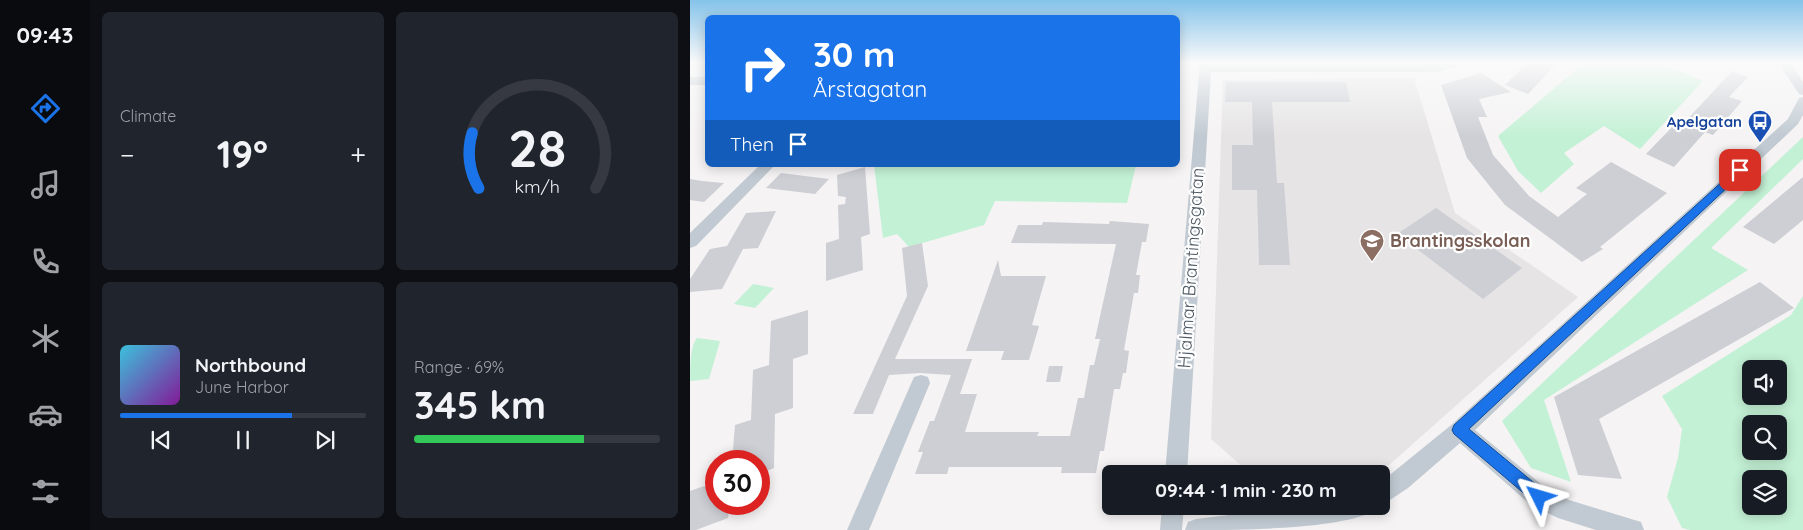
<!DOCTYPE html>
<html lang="en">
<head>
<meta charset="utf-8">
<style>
	body { margin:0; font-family:Quicksand,sans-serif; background:#20242c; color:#f1f3f6; height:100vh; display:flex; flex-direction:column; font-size:19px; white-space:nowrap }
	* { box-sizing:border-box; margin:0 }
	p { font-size:16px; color:#9ea1a6 }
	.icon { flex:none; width:28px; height:28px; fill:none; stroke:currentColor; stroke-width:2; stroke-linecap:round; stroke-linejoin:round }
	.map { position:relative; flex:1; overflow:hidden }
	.side { display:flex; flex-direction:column; gap:12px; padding:12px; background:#0d0f14; width:600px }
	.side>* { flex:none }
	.banner { position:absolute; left:15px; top:15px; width:475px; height:152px; border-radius:8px; box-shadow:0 2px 12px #0003; background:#1a73e8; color:#fff; overflow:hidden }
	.tools { position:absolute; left:1052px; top:360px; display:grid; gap:10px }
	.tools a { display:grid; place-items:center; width:45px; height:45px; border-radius:8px; background:#171b24; box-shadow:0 2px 12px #0003; font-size:25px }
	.speed { position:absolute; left:15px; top:450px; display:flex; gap:10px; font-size:25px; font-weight:700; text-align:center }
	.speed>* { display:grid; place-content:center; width:65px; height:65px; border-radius:50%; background:#171b24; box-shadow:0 2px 12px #0003; line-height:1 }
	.speed .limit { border:8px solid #d22; background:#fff; color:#111 }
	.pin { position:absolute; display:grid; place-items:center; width:42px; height:42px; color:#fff; margin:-21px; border-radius:10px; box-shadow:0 2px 8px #0006 }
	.me { position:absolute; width:55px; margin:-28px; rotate:310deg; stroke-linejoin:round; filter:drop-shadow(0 0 4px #0008) }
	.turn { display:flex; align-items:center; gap:18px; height:105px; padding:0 25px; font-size:22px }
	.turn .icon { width:65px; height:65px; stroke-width:2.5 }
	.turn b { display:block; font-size:35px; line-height:42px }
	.then { display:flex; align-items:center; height:48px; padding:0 25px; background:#0003; gap:10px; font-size:19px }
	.big { font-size:38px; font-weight:700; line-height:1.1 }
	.side .widget { flex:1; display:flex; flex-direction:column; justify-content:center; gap:8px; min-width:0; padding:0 18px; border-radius:8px; background:#20242c }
	.side .dial { align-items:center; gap:0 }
	.dial svg { height:130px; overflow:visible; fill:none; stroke:#363941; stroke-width:7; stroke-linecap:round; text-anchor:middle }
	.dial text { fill:#f1f3f6; stroke:none }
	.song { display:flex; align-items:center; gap:15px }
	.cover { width:60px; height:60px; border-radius:8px; background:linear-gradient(135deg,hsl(190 70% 55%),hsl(290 70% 35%)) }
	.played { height:5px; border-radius:2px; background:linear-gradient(90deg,#1a73e8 70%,#363941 70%) }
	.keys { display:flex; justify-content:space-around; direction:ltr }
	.heat { display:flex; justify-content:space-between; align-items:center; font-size:28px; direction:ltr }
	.charge { height:8px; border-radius:4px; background:linear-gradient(90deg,#34c759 69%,#363941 0) }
	.side .tiles { flex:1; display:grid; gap:12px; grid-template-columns:repeat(2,1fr) }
	.trip { position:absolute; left:412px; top:465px; width:288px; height:50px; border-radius:8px; background:#171b24; box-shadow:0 2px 12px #0003; font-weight:700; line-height:50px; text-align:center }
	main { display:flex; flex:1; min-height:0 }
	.dock { display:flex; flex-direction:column; width:90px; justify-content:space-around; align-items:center; background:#090b0e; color:#9ea1a6 }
	.dock .icon { width:35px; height:35px }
	.dock .current { color:#1a73e8 }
	.dock b { font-size:22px; color:#f1f3f6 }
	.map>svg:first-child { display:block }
	.education { fill:#e6e4e5 }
	.green { fill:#c3f1d5; fill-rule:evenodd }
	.building { fill:#cdcfd5 }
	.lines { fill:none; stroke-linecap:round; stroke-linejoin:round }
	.minor { fill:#c1cad2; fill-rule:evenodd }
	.route { fill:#1a73e8; stroke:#114b97 }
	.labels { text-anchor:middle; stroke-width:4.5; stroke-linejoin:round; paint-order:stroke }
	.far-transit-label { font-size:15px; font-weight:bold; fill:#164399; stroke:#fff; text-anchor:end }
	.education-label { font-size:18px; font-weight:bold; fill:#785e54; stroke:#fff; text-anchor:start }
	.street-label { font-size:18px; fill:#4a5661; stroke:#fff }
</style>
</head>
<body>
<main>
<nav class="dock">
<b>09:43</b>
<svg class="icon current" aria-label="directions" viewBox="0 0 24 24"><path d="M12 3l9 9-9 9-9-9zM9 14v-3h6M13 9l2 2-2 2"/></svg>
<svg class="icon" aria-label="music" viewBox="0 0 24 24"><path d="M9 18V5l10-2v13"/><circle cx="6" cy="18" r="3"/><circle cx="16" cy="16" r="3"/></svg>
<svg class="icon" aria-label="phone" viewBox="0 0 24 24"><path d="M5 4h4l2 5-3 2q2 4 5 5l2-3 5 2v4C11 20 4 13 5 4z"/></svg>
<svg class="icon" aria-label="climate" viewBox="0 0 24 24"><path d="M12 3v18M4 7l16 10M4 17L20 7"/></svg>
<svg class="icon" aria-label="car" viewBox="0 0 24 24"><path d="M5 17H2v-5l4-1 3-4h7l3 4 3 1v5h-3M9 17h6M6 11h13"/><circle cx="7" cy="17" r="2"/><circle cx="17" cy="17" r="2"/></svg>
<svg class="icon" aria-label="filters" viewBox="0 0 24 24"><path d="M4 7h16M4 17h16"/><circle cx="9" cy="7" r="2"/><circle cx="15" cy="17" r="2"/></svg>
</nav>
<section class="side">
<div class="tiles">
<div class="widget"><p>Climate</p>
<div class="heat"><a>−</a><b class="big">19°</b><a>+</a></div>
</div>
<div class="widget dial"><svg viewBox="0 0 100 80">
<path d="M14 69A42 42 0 1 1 86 69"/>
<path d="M14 69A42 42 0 0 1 10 35" stroke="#1a73e8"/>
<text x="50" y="56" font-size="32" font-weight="700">28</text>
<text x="50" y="72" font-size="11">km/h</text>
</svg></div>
<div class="widget">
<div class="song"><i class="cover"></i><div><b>Northbound</b><p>June Harbor</p></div></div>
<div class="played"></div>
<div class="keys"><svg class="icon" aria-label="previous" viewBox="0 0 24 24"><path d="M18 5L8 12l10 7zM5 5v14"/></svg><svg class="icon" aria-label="pause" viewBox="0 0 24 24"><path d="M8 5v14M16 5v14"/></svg><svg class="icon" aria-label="next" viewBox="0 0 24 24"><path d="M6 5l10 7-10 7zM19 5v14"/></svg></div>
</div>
<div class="widget"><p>Range · 69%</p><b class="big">345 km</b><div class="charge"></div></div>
</div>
</section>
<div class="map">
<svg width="1113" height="530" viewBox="0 0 1113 530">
	<rect width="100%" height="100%" fill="#f5f3f3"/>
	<polygon class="education" points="724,78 765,213 888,297 689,474 561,474 521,439 533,80"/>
	<g class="green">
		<polygon points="895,62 967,62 1013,81 950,149 914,126 874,153 884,164 851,193 828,171 808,136"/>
		<polygon points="1113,137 1113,159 1021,248 1058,270 854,400 881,482 841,468 812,421"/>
		<polygon points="184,165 446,165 437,203 305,201 294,225 219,247 207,234 193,238"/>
		<polygon points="63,284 84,288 65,308 44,304"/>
		<path d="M1113 296V530H1000L992 528 977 497 988 458 992 429 972 396 1101 315ZM1061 369H1089V396H1061ZM1061 424H1089V451H1061ZM1061 479H1089V506H1061Z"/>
		<path d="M7 338 30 341 19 379 0 381C0 368 0 347 7 338Z"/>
	</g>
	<g class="building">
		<polygon points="838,62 868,62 838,94 815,85"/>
		<polygon points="1042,71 1058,77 1039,97 1052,101 1023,135 1015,132 984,167 956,154 989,120 995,122"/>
		<polygon points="791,73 821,92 789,99 797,117 788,117 803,155 839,196 868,217 897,194 886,188 921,162 977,193 910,247 913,249 892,262 815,205 777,158 751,85"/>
		<polygon points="536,82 656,82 660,102 582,102 587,183 594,183 600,265 569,265 567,190 542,190 542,145 563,145 562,102 535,102"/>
		<polygon points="175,167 180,234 171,237 173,270 136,281 136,243 149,239 148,205 155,204 156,197 148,196 147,175"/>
		<polygon points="91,173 139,179 125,194 76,188"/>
		<polygon points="1113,177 1113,220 1084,244 1053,227"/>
		<polygon points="0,179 12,181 34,183 14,202 0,200"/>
		<polygon points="746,208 832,268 793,299 707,234"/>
		<polygon points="86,211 68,248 53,249 32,289 0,292 0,279 20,249 37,246 56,213"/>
		<polygon points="420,221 459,224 456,242 452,242 446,275 450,275 448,293 444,293 434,350 439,351 436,373 433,373 430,389 424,389 414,451 410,451 406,473 371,473 372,467 259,467 257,474 225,474 233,452 228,452 240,421 244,421 261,375 230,373 199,375 183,414 163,414 217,296 212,248 232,243 238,286 205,359 282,359 270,394 287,394 275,432 349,432 347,436 380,436 388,398 394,398 400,365 404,365 410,339 405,339 426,244 321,243 328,225 352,225 353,222 419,224"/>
		<polygon points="308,260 311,276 356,276 342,325 349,326 339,360 311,360 314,351 276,351"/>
		<polygon points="1070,282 1104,308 909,419 932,479 888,475 864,397"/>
		<polygon points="118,310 118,354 103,359 103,408 85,414 84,468 69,474 69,461 42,461 45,425 61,420 63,370 79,365 81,321"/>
		<polygon points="359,366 373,366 370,382 356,382"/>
		<polygon points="26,482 26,504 40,504 38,518 6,530 0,530 0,491"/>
	</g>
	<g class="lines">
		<g class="minor">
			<polygon points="510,62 522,62 522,65 747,64 757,62 778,62 776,64 747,72 521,72 497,474 475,474"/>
			<polygon points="1088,62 1100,62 1113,82 1113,95 1109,94"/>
			<rect x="0" y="77" width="18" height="8"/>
			<polygon points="1113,97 1113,115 1108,124 785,430 857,489 879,500 951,522 954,530 906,530 868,518 841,505 770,443 718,488 691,506 691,482 760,426 1066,148 1098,119 1109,98"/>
			<polygon points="70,165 85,165 6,246 0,248 0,233"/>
			<polygon points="231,375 238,377 240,383 179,530 157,530 224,377"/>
			<polygon points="472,506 494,506 492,530 470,530"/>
			<path d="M614 506H681L678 514C635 530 545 530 495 530L498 522 506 519Z"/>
		</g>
	</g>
	<linearGradient id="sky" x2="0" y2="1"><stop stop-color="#85c3ea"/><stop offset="0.46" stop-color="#fafafa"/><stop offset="1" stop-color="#fafafa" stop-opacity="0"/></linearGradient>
	<rect width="1113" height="136" fill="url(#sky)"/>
	<polygon class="route" points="1050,167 1055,170 1054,172 779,429 854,491 856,497 854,502 849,504 844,502 764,434 762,430 764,425 1047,168"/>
	<defs>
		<symbol id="bus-pin" viewBox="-11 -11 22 30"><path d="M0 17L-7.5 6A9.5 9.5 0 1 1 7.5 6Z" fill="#1a4fb4" stroke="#fff"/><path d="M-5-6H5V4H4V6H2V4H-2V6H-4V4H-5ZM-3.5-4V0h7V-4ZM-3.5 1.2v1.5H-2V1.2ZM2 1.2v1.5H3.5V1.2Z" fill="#fff"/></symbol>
		<symbol id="school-pin" viewBox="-11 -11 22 30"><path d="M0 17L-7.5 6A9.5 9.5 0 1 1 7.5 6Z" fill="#8d6e63" stroke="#fff"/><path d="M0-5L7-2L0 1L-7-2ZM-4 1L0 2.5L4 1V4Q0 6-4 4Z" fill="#fff"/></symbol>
	</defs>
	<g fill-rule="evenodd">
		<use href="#bus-pin" x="1056" y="108" width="28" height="38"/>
		<use href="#school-pin" x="668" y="227" width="28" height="38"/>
	</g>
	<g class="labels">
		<g class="far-transit-label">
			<text x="1052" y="127">Apelgatan</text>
		</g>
		<g class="education-label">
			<text x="700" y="247">Brantingsskolan</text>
		</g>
		<g class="street-label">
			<text transform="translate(501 268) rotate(-86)" y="6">Hjalmar Brantingsgatan</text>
		</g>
	</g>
</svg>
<div class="tools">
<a><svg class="icon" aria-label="sound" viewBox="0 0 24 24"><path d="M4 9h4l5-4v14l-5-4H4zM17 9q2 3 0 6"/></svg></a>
<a><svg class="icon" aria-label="search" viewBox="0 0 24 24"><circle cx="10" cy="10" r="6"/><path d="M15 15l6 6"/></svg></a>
<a><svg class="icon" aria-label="layers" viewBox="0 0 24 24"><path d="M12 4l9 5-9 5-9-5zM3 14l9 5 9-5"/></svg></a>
</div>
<div class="speed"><div class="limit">30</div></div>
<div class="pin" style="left:1050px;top:170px;background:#d93025"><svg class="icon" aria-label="arrive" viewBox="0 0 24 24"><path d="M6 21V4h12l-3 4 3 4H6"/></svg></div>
<svg class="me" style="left:849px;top:497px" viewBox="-20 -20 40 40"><path d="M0-17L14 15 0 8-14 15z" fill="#1a73e8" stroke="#fff" stroke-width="4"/></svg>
<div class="trip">09:44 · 1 min · 230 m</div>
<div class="banner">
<div class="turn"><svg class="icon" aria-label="right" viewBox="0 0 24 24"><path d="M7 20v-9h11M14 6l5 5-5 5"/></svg><div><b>30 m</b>Årstagatan</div></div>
<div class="then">Then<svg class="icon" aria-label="arrive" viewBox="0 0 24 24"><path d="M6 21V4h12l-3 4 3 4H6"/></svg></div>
</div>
</div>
</main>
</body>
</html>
